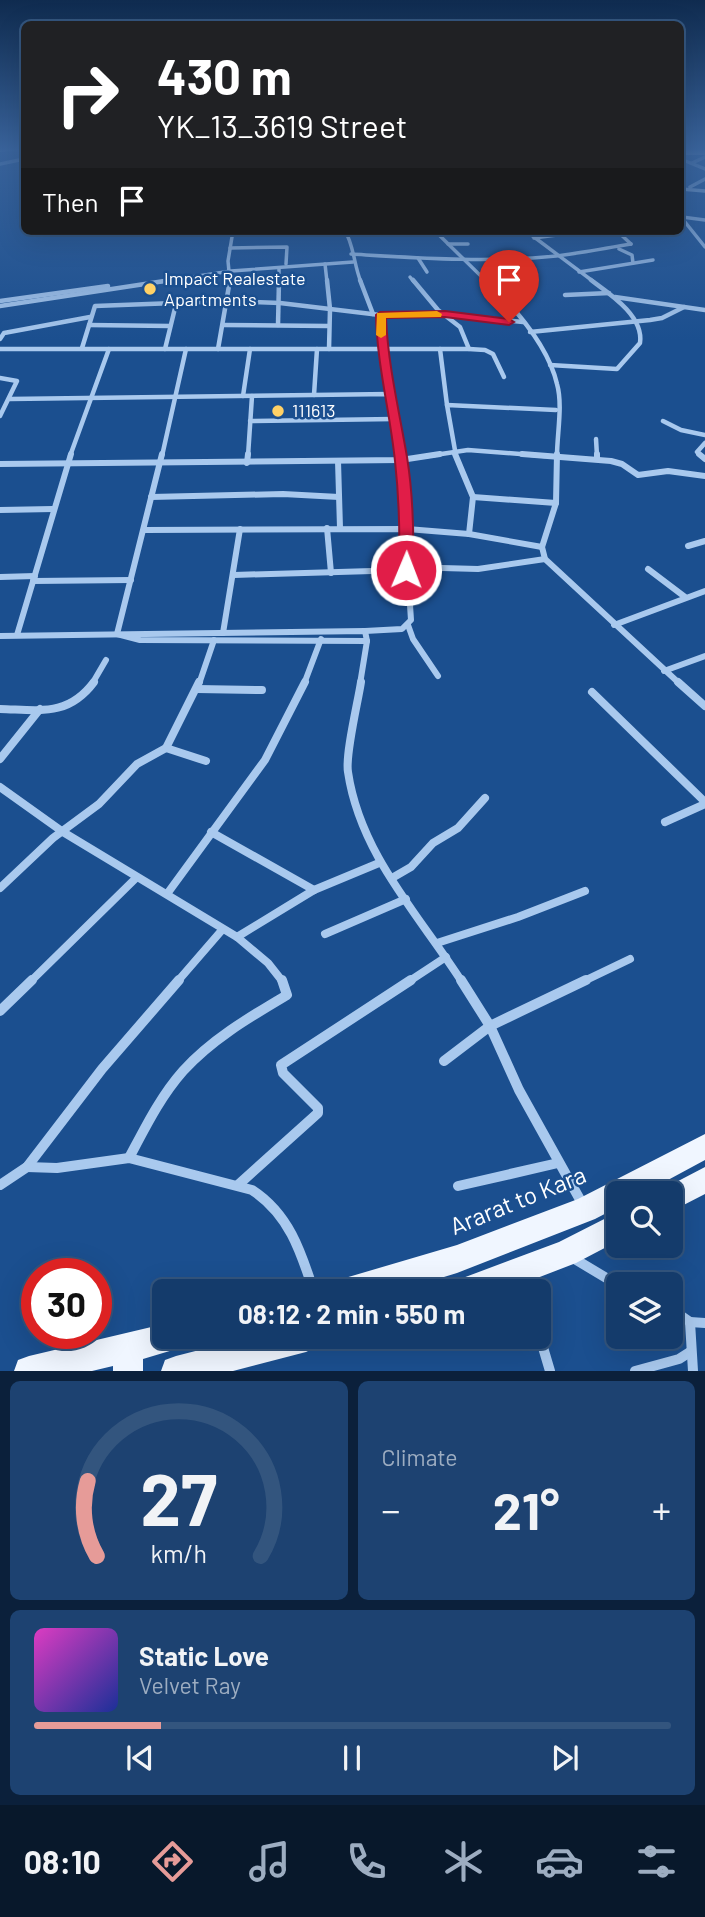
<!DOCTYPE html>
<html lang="en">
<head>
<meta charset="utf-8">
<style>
	body { margin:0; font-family:Barlow,sans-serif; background:#1d4271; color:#f1f3f6; height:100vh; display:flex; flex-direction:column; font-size:26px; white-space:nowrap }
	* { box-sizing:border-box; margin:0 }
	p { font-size:23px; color:#9dadc1 }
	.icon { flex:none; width:38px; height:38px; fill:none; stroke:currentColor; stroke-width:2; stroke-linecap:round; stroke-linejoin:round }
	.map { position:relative; height:1371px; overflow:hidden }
	.details { display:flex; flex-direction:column; gap:10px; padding:10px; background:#0b203b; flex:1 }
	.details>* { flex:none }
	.hud { position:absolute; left:21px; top:21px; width:663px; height:214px; border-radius:10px; box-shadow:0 7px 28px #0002,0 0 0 2px #33557e; background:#202124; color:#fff; overflow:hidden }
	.controls { position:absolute; left:606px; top:1181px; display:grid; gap:14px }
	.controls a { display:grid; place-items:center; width:77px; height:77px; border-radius:10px; background:#143b6b; box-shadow:0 7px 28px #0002,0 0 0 2px #33557e; font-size:35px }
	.speed { position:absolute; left:21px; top:1258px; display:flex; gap:14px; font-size:35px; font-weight:700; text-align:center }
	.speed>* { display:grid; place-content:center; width:91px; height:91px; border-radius:50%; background:#143b6b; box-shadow:0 7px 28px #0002,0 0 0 2px #33557e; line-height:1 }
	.speed .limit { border:10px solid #d22; background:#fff; color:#111 }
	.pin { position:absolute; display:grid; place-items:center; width:60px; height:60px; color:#fff; margin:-72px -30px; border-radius:50% 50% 50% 0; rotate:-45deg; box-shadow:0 0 7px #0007 }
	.pin .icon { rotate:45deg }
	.me { position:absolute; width:77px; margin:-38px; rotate:1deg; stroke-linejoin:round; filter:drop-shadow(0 0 5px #0008) }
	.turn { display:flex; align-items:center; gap:24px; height:147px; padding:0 21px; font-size:32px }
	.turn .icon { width:91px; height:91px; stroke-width:2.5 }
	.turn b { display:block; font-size:49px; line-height:60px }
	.then { display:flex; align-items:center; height:66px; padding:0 21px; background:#0003; gap:14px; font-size:26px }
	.big { font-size:52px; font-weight:700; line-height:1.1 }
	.details .tile { flex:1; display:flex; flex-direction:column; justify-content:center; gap:10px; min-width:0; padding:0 24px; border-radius:10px; background:#1d4271 }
	.details .dial { align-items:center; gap:0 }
	.dial svg { height:182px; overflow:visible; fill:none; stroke:#33557e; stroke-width:7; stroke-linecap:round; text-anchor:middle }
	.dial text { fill:#f1f3f6; stroke:none }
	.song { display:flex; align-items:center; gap:21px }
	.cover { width:84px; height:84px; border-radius:10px; background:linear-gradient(135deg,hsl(310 70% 55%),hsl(230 70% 35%)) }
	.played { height:7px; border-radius:4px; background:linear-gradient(90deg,#e69b98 20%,#33557e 20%) }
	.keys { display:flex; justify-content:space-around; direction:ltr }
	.heat { display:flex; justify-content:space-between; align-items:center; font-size:38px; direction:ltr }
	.details .tiles { flex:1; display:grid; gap:10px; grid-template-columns:1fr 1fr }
	.tile:last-child { grid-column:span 2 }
	.trip { position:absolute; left:152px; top:1279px; width:399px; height:70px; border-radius:10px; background:#143b6b; box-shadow:0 7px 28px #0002,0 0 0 2px #33557e; font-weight:700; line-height:70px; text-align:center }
	.menu { display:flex; height:112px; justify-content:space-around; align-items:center; background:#08182b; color:#9dadc1 }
	.menu .icon { width:49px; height:49px }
	.menu .on { color:#e69b98 }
	.menu b { font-size:32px; color:#f1f3f6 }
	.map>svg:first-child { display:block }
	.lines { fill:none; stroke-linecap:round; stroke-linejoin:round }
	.minor-far4 { stroke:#a9c9ee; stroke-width:3.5 }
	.minor-far3 { stroke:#a9c9ee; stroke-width:4.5 }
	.minor-far2 { stroke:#a9c9ee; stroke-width:6 }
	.minor-far1 { stroke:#a9c9ee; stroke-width:8 }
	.minor { stroke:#a9c9ee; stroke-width:10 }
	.primary { fill:#f0f6ff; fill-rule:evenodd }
	.tram { stroke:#fff; stroke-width:2 }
	.route { fill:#e11d48; stroke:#92132f; stroke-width:2 }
	.slow { fill:#f59e0b }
	.poi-dot { fill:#ffd166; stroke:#1b4f8f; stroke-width:2.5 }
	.labels { text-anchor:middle; stroke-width:5; stroke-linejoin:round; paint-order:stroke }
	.far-poi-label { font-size:18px; fill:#fff; stroke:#1b4f8f; text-anchor:start }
	.near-street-label { font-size:24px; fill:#fff; stroke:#1b4f8f }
</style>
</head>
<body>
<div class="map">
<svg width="705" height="1371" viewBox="0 0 705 1371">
	<rect width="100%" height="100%" fill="#1b4f8f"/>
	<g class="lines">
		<g class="minor-far4">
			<polyline points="683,160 705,169"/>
			<polyline points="692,163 705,157"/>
			<polyline points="0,164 24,159"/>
			<polyline points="690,187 705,179"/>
			<polyline points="681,189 705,191"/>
			<polyline points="681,217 705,247"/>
			<polyline points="682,217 705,220"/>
			<path d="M345 231C354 245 354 266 361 282"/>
			<polyline points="435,231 487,282"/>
			<polyline points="526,231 594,282"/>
			<polyline points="617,231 631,244"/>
			<polyline points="312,233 346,231"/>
			<polyline points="581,235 605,231"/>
			<polyline points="534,238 557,235"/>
			<polyline points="448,244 468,244"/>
			<polyline points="230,248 287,247 286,264"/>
			<polyline points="619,249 632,255 633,263"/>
			<path d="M351 254C419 258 488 263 556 256 581 253 606 248 631 244"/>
			<polyline points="418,258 427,272"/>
			<polyline points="325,264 327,282"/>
			<polyline points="579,272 653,260"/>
			<polyline points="410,277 414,282"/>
			<polyline points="159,282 231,271 353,262"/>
			<polyline points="230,282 228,261 233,231"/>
			<polyline points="279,282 279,268"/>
		</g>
		<g class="minor-far3">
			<polyline points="327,280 330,309 329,349"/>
			<polyline points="360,280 373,314"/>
			<path d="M486 280C514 307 548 345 557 384 563 405 557 434 557 456"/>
			<polyline points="565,295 609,293"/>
			<polyline points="502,296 532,294"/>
			<polyline points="615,297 705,310"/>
			<polyline points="0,301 108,286"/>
			<polyline points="0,306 171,280"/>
			<polyline points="380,315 382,348 390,394"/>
			<polyline points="89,325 170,326"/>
			<polyline points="224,325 328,326"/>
			<polyline points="278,325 279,280"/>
			<polyline points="530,332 650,320 662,318 684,307"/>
			<polyline points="0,339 4,333 90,317"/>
			<polyline points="82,348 95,306 228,301 280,303 380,315 445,314 523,322"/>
			<polyline points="0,349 469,349 460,327 438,310 413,280"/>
			<polyline points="165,349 176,304"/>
			<polyline points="218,349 230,280"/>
			<polyline points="440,349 447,405"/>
			<polyline points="469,349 485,350 493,354 504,377"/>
			<path d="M550 365 617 369 640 343C644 316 610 294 591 280"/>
			<polyline points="0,378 17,381 0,416"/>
			<polyline points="314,395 317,349"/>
			<polyline points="243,396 250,349"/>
			<polyline points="10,399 390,394 400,456"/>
			<polyline points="250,421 394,419"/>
			<polyline points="663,421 681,430 705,435"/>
			<polyline points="596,439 597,456"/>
			<polyline points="70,456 109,349"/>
			<polyline points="162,456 186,349"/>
			<polyline points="248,456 252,396"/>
			<polyline points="428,456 468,450 545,456"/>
			<polyline points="456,456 447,405 556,410"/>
			<polyline points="701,456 697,452 705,443"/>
		</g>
		<g class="minor-far2">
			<polyline points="162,454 117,634 140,640 367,641"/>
			<polyline points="455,454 473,497 469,534"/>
			<polyline points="522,454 611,461 622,464 638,475 668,471 705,476"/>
			<polyline points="557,454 556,503 542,547 545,559 680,684"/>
			<polyline points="597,454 597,459"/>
			<polyline points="699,454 705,459"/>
			<polyline points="338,461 340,528"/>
			<polyline points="247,463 248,454"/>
			<polyline points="0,464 401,460 440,454"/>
			<polyline points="151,497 283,494 339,497"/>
			<polyline points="473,497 556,503"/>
			<polyline points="0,510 53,509"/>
			<polyline points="327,528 331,573"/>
			<polyline points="145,530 407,529 469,534 542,547"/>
			<polyline points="688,546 705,541"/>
			<polyline points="406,567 478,569 545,559"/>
			<polyline points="648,569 685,597"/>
			<polyline points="234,575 406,570"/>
			<polyline points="0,577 35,576"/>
			<polyline points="33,581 131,580"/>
			<polyline points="408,625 413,639 438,676"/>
			<polyline points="614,625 705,591"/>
			<polyline points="365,631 402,629 411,620 400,454"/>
			<polyline points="223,633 240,529"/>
			<polyline points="17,635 71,454"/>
			<polyline points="0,636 365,631 367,641 360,684"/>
			<polyline points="664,671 705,656"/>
			<polyline points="92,684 106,660"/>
			<polyline points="199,684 214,640"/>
			<polyline points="304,684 321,639"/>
		</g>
		<g class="minor-far1">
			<polyline points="199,682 166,748 206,761"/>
			<path d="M361 682C358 702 345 755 348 772 360 854 419 915 462 982"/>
			<polyline points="678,682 705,706"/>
			<polyline points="197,689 262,690"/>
			<polyline points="592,692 705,802"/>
			<path d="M0 709C39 710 68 717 94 682"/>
			<polyline points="0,759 40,709"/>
			<polyline points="0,787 63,832 237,937"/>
			<polyline points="665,822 705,804"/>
			<polyline points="211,832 314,890"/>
			<polyline points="392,878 411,867 433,843 458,828 485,798"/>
			<polyline points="0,888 53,838 99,804 137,764 166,748"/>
			<polyline points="167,894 265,760 305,682"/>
			<polyline points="325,934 406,899"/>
			<polyline points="437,943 518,917 585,891"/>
			<polyline points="30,982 136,878"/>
			<polyline points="177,982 222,930"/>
			<polyline points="283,982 268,963 237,937 314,890 379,863"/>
			<polyline points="408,982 446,957"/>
			<polyline points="582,982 630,959"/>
		</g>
		<g class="minor">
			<polyline points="461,980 490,1026 519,1090 583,1205"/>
			<polyline points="0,1011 32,980"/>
			<polyline points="444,1061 490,1026 586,980"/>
			<path d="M129 1158C145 1128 160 1097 183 1071 212 1039 250 1017 287 995L282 980"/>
			<path d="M27 1167 57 1168 129 1158 252 1190C289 1214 301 1252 314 1292"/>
			<polyline points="0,1185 27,1167 102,1069 179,980"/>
			<polyline points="238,1185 318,1113 318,1108 283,1073 281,1065 411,980"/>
			<polyline points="458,1186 558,1163"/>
			<polyline points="573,1258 618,1285"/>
			<polyline points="81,1274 82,1266"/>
			<polyline points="522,1275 526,1292"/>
			<polyline points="670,1308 690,1322 693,1371"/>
			<polyline points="690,1322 705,1323"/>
			<polyline points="539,1334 550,1371"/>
			<polyline points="72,1354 75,1334"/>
			<polyline points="635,1371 679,1359 690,1352"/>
		</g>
		<g class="primary">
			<polygon points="0,148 24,148 24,149 0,152"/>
			<rect x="681" y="151" width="24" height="4"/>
			<polygon points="705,1134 705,1160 642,1194 618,1194 618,1207 595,1219 457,1273 395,1292 331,1292 335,1282 345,1278 457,1245 578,1199"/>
			<polygon points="705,1167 705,1194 670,1212 670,1194 659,1194 661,1190"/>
			<polygon points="618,1212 618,1241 576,1263 501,1292 448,1292 452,1282 559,1242"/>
			<polygon points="164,1324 164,1337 188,1337 183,1347 143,1359 143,1371 113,1371 113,1366 92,1371 14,1371 18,1360 29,1356"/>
			<polygon points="250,1337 321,1337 316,1347 306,1352 233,1371 161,1371 165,1360 176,1356"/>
		</g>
		<polyline class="tram" points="681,151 705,151"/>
	</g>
	<linearGradient id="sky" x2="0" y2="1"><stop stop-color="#0f2b4f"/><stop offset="0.44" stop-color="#39639b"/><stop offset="1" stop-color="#39639b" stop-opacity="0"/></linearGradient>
	<rect width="705" height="340" fill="url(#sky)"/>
	<path class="route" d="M445 311 509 319 514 322 509 325 445 317 386 318C388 365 399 410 407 457 413 494 414 532 413 570L406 574 399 570C400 534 399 497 395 461 390 412 377 365 376 315L380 312Z"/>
	<polygon class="slow" points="437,311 442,314 441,317 386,318 386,335 381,338 376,335 377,313"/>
	<g class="poi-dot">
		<circle cx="150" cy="289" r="7"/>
		<circle cx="278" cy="411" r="7"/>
	</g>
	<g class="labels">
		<g class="far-poi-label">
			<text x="164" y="285">Impact Realestate<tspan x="164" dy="21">Apartments</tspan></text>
			<text x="292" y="417">111613</text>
		</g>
		<g class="near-street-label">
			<text transform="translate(518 1201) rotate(-22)" y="8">Ararat to Kara</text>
		</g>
	</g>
</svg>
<div class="controls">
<a><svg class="icon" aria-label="search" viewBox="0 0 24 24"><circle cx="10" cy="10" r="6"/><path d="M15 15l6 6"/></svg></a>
<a><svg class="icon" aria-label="layers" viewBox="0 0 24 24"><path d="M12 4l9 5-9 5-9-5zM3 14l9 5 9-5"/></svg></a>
</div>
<div class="speed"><div class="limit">30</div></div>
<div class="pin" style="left:509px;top:322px;background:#d93025"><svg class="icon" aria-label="arrive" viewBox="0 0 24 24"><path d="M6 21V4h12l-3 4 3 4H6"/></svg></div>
<svg class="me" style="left:406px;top:570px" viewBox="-20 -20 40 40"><circle r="17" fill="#e11d48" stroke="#fff" stroke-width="3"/><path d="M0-11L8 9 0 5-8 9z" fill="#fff"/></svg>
<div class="trip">08:12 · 2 min · 550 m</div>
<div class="hud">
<div class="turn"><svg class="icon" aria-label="right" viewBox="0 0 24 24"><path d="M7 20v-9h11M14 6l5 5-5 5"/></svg><div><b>430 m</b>YK_13_3619 Street</div></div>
<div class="then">Then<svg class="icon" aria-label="arrive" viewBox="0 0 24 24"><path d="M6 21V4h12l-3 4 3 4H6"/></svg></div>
</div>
</div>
<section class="details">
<div class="tiles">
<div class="tile dial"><svg viewBox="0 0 100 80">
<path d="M14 69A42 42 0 1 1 86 69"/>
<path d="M14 69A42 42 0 0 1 10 36" stroke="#e69b98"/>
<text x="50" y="56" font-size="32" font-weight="700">27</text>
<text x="50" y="72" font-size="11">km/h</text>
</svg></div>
<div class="tile"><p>Climate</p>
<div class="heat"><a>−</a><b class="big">21°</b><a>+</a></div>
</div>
<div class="tile">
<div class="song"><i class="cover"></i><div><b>Static Love</b><p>Velvet Ray</p></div></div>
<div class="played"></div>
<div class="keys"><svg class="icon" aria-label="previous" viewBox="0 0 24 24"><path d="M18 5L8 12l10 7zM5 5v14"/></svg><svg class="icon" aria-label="pause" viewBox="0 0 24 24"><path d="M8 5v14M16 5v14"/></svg><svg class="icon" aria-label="next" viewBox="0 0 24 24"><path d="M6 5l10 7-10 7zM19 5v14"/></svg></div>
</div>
</div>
</section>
<nav class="menu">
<b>08:10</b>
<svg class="icon on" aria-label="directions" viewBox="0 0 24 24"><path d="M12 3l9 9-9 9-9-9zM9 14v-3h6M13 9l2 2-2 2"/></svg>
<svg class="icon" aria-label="music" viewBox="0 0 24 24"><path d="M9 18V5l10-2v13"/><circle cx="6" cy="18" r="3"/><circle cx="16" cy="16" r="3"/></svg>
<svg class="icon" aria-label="phone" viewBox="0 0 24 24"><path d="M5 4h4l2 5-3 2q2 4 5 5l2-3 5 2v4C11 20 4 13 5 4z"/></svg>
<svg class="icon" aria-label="climate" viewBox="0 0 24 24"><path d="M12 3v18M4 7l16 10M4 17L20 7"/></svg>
<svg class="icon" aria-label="car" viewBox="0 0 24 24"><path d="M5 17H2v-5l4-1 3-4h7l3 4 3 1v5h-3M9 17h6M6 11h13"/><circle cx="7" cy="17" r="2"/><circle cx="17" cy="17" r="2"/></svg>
<svg class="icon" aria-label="filters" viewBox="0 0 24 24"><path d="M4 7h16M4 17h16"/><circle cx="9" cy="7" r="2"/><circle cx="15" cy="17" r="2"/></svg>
</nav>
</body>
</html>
